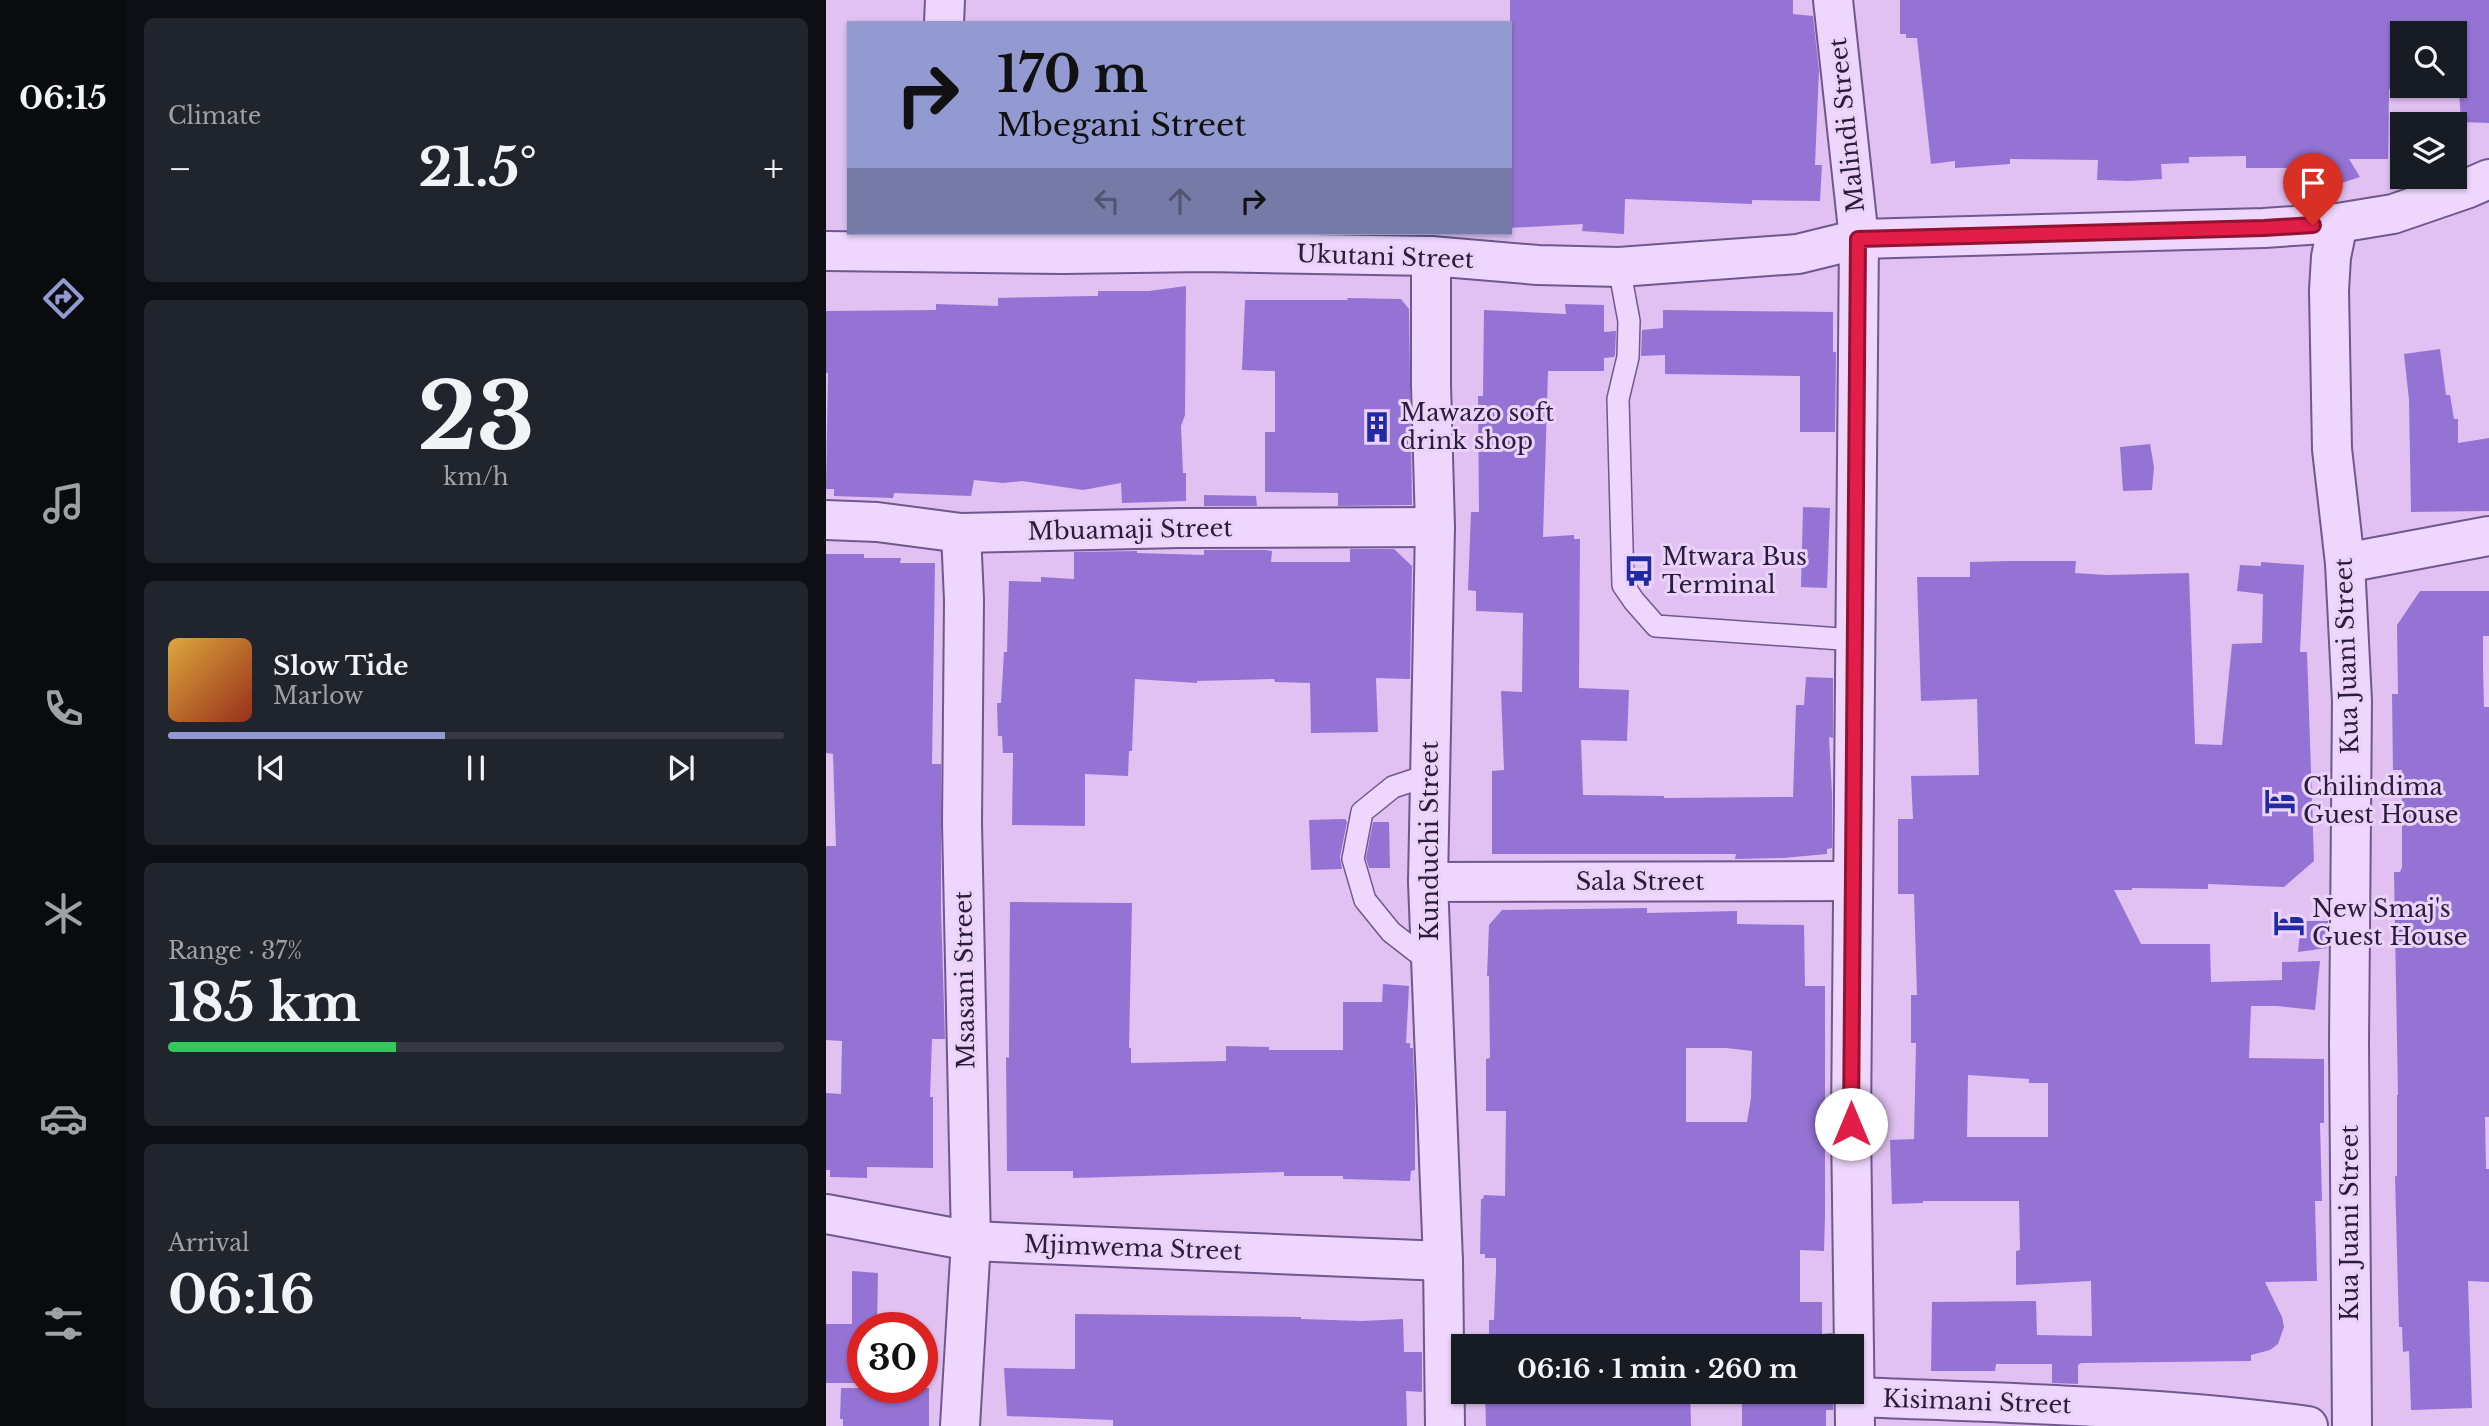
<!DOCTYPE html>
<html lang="en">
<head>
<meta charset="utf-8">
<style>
	body { margin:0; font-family:"Libre Baskerville",serif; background:#20242c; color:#f1f3f6; height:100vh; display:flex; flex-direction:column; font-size:26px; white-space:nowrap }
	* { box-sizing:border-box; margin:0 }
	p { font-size:23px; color:#9ea1a6 }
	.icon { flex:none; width:38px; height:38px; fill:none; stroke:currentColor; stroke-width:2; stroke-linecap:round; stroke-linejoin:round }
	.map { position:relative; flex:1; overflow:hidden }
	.sheet { display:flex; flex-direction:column; gap:18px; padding:18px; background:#0d0f14; width:700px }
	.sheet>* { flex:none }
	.guide { position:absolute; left:21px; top:21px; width:665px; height:214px; border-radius:0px; box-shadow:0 2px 5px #0004; background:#9399d1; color:#111; overflow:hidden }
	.controls { position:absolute; left:1564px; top:21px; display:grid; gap:14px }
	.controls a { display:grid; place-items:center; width:77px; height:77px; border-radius:0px; background:#171b24; box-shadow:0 2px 5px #0004; font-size:35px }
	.speed { position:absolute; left:21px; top:1312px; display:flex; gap:14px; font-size:35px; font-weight:700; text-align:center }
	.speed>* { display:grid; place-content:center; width:91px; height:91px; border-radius:50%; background:#171b24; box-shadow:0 2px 5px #0004; line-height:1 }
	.speed .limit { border:10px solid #d22; background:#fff; color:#111 }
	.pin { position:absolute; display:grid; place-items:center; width:60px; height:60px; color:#fff; margin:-72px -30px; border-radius:50% 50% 50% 0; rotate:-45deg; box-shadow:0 0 7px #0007 }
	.pin .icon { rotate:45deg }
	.me { position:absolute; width:77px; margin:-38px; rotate:0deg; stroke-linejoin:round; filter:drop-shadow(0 0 5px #0008) }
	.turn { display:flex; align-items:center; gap:24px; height:147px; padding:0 35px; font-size:32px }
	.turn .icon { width:91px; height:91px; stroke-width:2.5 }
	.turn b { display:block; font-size:49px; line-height:60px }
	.lanes { display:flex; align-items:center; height:66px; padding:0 35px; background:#0003; justify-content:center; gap:35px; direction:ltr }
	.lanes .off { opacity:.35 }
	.big { font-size:52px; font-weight:700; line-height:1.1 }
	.sheet .tile { flex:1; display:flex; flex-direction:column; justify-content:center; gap:10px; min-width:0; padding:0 24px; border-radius:10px; background:#20242c }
	.sheet .dial { align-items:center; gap:0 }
	.dial b { font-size:91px; line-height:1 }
	.song { display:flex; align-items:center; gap:21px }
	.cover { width:84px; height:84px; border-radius:10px; background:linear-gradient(135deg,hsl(40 70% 55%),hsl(10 70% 35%)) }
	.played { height:7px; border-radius:4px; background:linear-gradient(90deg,#9399d1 45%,#363941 45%) }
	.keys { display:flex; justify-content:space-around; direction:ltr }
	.heat { display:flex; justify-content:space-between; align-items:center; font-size:38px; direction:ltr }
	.charge { height:10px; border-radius:5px; background:linear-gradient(90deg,#34c759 37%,#363941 0) }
	.trip { position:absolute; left:625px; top:1334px; width:413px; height:70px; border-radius:0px; background:#171b24; box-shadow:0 2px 5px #0004; font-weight:700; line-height:70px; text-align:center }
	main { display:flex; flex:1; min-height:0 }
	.dock { display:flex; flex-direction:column; width:126px; justify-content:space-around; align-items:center; background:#090b0e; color:#9ea1a6 }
	.dock .icon { width:49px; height:49px }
	.dock .selected { color:#9399d1 }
	.dock b { font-size:32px; color:#f1f3f6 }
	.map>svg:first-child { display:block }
	.building { fill:#9573d4; fill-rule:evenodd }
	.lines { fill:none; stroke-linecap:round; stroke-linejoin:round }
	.lane-casing { stroke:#70578e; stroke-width:24 }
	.street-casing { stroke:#70578e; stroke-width:42 }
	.lane { stroke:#eed6fc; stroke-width:21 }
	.street { stroke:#eed6fc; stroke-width:38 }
	.route-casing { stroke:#92132f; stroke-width:18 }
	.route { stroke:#e11d48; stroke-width:12 }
	.labels { text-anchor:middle; stroke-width:6; stroke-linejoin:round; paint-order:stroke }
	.street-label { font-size:24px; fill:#2a1c3c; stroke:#ebd2f9 }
	.poi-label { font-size:24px; fill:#2a1c3c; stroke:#ebd2f9; text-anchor:start }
</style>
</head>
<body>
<main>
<nav class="dock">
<b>06:15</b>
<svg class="icon selected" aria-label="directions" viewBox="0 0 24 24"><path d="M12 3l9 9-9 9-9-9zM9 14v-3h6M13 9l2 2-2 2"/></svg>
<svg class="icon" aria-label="music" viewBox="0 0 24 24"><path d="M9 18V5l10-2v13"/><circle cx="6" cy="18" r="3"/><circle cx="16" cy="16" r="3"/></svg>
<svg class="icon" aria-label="phone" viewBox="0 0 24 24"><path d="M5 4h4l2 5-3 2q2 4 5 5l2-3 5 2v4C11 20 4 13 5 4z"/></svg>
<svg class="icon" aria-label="climate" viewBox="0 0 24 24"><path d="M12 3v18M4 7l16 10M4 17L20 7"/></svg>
<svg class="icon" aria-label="car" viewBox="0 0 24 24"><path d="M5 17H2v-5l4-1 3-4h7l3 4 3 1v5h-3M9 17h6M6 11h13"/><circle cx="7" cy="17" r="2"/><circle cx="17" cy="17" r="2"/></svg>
<svg class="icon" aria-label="filters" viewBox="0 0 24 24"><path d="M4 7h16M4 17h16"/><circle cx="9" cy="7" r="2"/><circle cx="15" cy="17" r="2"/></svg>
</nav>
<section class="sheet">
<div class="tile"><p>Climate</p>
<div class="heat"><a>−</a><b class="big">21.5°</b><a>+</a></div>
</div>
<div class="tile dial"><b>23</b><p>km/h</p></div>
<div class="tile">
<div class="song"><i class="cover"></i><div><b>Slow Tide</b><p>Marlow</p></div></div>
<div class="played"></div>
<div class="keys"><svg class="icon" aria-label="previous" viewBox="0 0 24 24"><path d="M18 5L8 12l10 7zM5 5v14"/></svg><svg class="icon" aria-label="pause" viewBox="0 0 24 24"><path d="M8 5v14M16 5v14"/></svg><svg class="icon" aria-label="next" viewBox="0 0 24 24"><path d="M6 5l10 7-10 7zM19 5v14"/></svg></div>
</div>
<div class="tile"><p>Range · 37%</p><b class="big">185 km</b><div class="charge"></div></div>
<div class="tile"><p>Arrival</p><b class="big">06:16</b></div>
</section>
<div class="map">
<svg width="1663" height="1426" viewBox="0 0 1663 1426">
	<rect width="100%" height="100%" fill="#e0c1f2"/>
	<g class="building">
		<polygon points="684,0 967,0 967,14 987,16 993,70 989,165 996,165 994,201 926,200 926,204 799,199 798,234 756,231 757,224 684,228"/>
		<polygon points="1074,0 1663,0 1663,123 1635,122 1633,90 1629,90 1629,33 1577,33 1577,90 1563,89 1562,159 1523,159 1534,177 1483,194 1473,168 1420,168 1420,156 1363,157 1363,163 1335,164 1336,179 1303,181 1271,180 1272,160 1184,159 1184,164 1129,168 1129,161 1105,164 1091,38 1080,38 1080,34 1074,34"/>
		<polygon points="360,286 359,415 355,426 357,473 360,473 360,501 296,503 295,483 257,490 196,481 177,483 148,480 145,496 68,493 67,498 8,496 8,489 0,489 2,373 0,373 0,311 110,310 110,304 172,306 172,298 266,296 272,296 272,291 323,291"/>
		<polygon points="521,298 575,299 583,309 586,505 512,506 512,493 439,492 439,432 449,432 449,371 416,370 419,300 522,300"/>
		<polygon points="739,304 778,305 778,332 790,331 789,355 788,357 778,358 778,371 722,371 717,537 748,535 748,539 754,539 753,688 803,690 801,741 755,740 757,795 838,796 838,798 967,797 970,705 978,705 980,677 1007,678 1007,738 1003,737 1006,793 1006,848 1001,849 1001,854 957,858 909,859 910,854 666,854 666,771 678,770 675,691 696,692 697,613 650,611 650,591 642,590 645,512 653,512 652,396 657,396 658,310 740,314"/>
		<polygon points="837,310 1007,312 1007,352 1010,352 1009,432 974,432 974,376 839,374 839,355 815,356 816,330 837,328"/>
		<polygon points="1614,349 1620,395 1624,395 1628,419 1632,419 1632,443 1663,438 1663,511 1585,512 1583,400 1578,354"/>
		<polygon points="1324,444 1328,467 1326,490 1297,491 1294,447"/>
		<polygon points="378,495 430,496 431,506 378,506"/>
		<polygon points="977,507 1004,508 1001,588 975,587"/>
		<polygon points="524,549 568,549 586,566 584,679 550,678 552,732 485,733 484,683 449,682 448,679 371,681 371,683 309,679 306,751 303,751 302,776 259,774 259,826 186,825 187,753 177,753 176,736 172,736 171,703 175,703 178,652 181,652 183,581 215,582 215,577 248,579 248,552 311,551 311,553 378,555 378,550 439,550 446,551 445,562 524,562"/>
		<polygon points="0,554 38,554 38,558 75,558 74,563 109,563 106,764 115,764 115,910 119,1039 106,1039 104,1097 107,1097 107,1168 41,1167 41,1178 4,1177 4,1170 0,1170 0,1093 15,1094 16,1041 0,1040 0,846 10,846 7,754 0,753"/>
		<path d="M1183 561H1250L1249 573 1281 575 1363 573 1369 744 1396 745 1406 644 1436 643 1437 594 1411 591 1414 565 1435 566V562L1478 565 1474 652H1481L1488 861 1458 887 1382 884V889L1306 888V890H1288L1315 944H1384L1385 982 1456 980V962L1494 961 1489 1010 1451 1006H1425L1423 1058 1498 1059V1123H1494L1496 1201H1489L1491 1281 1439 1282 1456 1317 1458 1327 1452 1344 1444 1350 1425 1355V1361L1255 1363 1252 1365V1384L1226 1383V1364H1170L1169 1371H1105L1106 1302 1210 1301 1211 1335 1266 1336 1265 1281 1190 1285V1251L1194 1250 1193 1201H1097V1203L1066 1204 1064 1140 1088 1139 1090 1043H1085V995H1091L1088 894H1072V819H1087L1085 776 1153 775 1151 699 1095 701 1091 577H1144V562ZM1142 1075 1203 1079V1083H1222V1137H1141Z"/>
		<polygon points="1594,591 1663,591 1663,636 1657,636 1657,667 1658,707 1663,707 1663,1117 1659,1117 1660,1169 1663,1169 1663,1282 1642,1281 1646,1408 1585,1410 1583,1351 1577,1352 1576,1327 1573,1327 1569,1176 1571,1176 1571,1095 1572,1095 1568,872 1574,872 1576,867 1576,770 1567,770 1566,694 1572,694 1571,625"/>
		<polygon points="519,819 521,822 514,857 516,869 485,870 483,820"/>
		<polygon points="547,822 563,822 564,868 543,868 540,858"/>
		<polygon points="184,902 306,903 303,1048 305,1048 305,1063 400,1061 400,1046 443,1047 443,1050 517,1050 517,1002 556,1002 557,984 583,986 580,1043 584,1043 584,1048 587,1048 589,1104 589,1170 585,1171 584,1181 517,1179 517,1176 458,1176 458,1172 247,1178 247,1171 181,1171 180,1057 183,1058 183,1048"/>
		<path d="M821 908V913L911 911V924L978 925 979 986H999V1216L998 1251 974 1250V1302H996V1334L1006 1333V1346H658V1340L663 1339V1320H668L670 1270V1258H659V1254H654L655 1199H657L658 1195 679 1196 680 1111H660V1059L664 1058 663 976H661L663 925 676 910ZM860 1048H900L926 1051 925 1098 921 1122H860Z"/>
		<polygon points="1475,921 1502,921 1501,948 1472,952"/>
		<polygon points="26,1271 52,1273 51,1328 37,1328 37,1383 0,1383 0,1324 26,1324"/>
		<polygon points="249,1314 475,1317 475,1319 536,1321 577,1319 578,1352 596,1352 596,1392 580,1391 581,1426 287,1426 287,1420 181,1416 178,1368 249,1369"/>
		<polygon points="15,1388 103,1388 103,1426 17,1426 17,1419 14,1419"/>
		<polygon points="659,1391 864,1391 865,1426 660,1426"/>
		<polygon points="916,1391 1007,1391 1007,1410 1000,1410 1000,1426 916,1426"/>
	</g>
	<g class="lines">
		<defs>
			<g id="lane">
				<polyline points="793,267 803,321 802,357 792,399 797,585 808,601 830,626 1029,640"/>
				<polyline points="603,775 567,787 536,812 527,859 539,900 565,932 605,963"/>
			</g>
			<g id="street">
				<polyline points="1007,0 1033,239 1025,1124 1029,1426"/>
				<polyline points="118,23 119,0"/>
				<polyline points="1512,223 1505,257 1503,290 1506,449 1519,563 1526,701 1523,1043 1526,1426"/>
				<polyline points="0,251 237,254 380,252 605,256 712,265 793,267 972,254 1033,239 1438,228 1512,223 1567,214 1640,189 1663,179"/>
				<polyline points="605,256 605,385 609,527 602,882 617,1261 619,1426"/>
				<polyline points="0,520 51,522 135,533 354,528 609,527"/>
				<polyline points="1519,563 1663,536"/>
				<polyline points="602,882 1026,881"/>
				<polyline points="0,1214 145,1241 617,1261"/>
				<path d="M1029 1397C1181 1403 1332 1406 1482 1426"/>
				<polyline points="134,1426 145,1241 136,823 138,600 135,533"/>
			</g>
		</defs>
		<use href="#lane" class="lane-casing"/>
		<use href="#street" class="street-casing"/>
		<use href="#lane" class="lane"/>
		<use href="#street" class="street"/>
	</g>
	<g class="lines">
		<defs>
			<polyline id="route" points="1025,1124 1032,239 1438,228 1487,225"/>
		</defs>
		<use href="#route" class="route-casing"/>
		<use href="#route" class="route"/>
	</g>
	<defs>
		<symbol id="building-bare" viewBox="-9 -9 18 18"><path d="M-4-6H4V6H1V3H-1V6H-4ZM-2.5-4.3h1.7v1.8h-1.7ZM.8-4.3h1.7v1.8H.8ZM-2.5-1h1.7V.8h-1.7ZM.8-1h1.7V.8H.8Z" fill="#202aa3" stroke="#ebd2f9" stroke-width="2.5" paint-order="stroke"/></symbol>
		<symbol id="bus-bare" viewBox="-9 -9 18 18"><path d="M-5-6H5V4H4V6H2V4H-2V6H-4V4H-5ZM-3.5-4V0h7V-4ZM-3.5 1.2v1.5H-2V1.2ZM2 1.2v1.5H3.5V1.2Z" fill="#202aa3" stroke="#ebd2f9" stroke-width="2.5" paint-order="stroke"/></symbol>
		<symbol id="hotel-bare" viewBox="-9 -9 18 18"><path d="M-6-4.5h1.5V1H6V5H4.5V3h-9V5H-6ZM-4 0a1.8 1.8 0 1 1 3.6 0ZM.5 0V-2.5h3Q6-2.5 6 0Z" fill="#202aa3" stroke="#ebd2f9" stroke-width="2.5" paint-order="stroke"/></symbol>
	</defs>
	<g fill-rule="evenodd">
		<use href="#building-bare" x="529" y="405" width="44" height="44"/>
		<use href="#bus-bare" x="791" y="549" width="44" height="44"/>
		<use href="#hotel-bare" x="1432" y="779" width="44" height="44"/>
		<use href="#hotel-bare" x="1441" y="901" width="44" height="44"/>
	</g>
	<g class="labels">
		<g class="street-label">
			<text transform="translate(1021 125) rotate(-96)" y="8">Malindi Street</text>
			<text transform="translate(559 257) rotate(2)" y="8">Ukutani Street</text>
			<text transform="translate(304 530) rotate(-1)" y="8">Mbuamaji Street</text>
			<text transform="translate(1521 656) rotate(-92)" y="8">Kua Juani Street</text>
			<text transform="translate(604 841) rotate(-90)" y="8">Kunduchi Street</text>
			<text x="814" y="890">Sala Street</text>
			<text transform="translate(139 980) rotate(-91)" y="8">Msasani Street</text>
			<text transform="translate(1524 1223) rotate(-90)" y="8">Kua Juani Street</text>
			<text transform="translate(307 1248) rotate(2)" y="8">Mjimwema Street</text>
			<text transform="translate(1151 1402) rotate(2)" y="8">Kisimani Street</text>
		</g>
		<g class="poi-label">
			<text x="574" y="421">Mawazo soft<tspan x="574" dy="28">drink shop</tspan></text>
			<text x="836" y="565">Mtwara Bus<tspan x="836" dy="28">Terminal</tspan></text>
			<text x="1477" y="795">Chilindima<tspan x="1477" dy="28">Guest House</tspan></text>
			<text x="1486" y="917">New Smaj's<tspan x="1486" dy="28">Guest House</tspan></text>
		</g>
	</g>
</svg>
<div class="controls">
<a><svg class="icon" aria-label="search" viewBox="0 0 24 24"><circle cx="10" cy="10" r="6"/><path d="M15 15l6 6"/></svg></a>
<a><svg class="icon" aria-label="layers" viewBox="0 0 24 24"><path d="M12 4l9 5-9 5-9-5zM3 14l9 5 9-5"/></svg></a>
</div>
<div class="speed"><div class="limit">30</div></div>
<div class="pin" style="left:1487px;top:225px;background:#d93025"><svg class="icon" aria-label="arrive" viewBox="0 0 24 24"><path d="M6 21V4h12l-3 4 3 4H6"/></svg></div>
<svg class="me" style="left:1025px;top:1124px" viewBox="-20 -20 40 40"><circle r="19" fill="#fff"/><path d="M0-13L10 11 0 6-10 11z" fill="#e11d48"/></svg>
<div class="trip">06:16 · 1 min · 260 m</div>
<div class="guide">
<div class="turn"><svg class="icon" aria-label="right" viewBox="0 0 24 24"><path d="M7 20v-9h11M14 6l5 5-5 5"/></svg><div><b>170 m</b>Mbegani Street</div></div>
<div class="lanes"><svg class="icon off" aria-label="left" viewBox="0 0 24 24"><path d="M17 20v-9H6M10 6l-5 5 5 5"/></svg><svg class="icon off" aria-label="ahead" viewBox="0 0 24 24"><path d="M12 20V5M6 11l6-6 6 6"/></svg><svg class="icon" aria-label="right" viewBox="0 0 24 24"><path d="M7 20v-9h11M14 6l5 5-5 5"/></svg></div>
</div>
</div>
</main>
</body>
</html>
